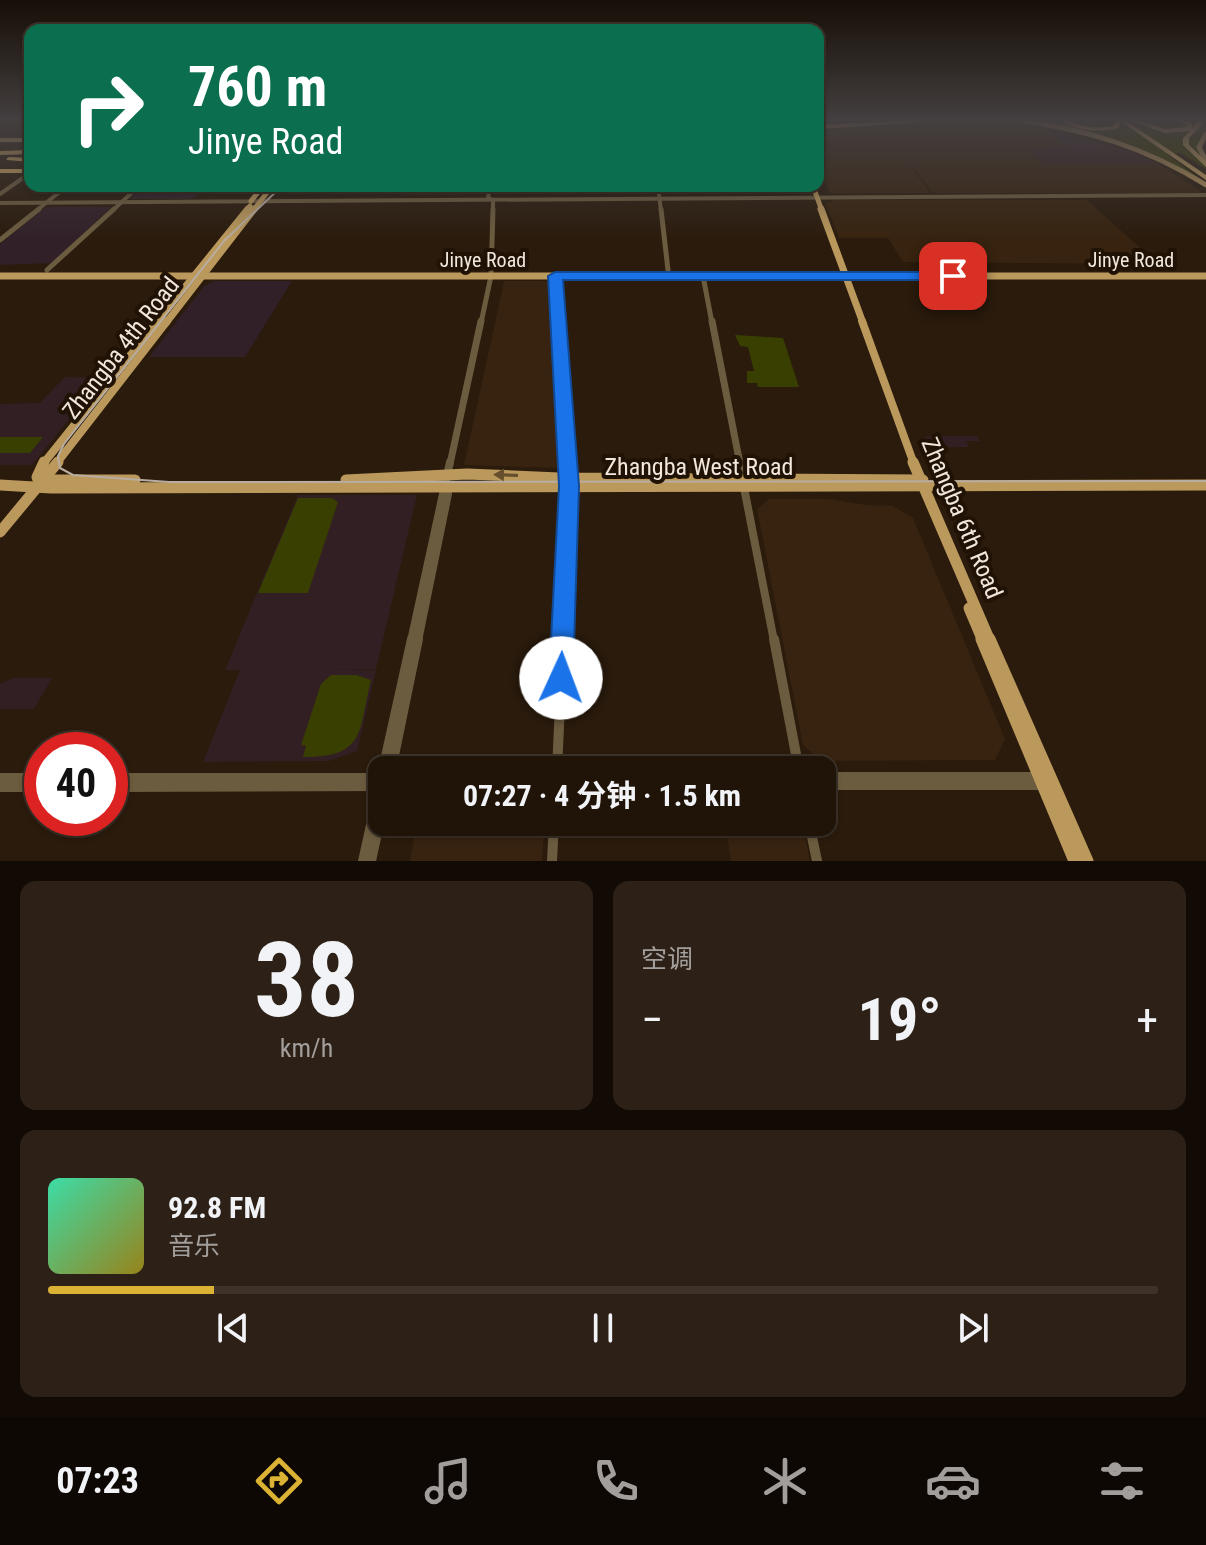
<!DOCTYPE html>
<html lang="zh">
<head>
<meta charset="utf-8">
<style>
	body { margin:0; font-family:"Roboto Condensed","Noto Sans SC",sans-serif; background:#2d2117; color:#f1f3f6; height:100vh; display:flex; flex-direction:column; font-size:30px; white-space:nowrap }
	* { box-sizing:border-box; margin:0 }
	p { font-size:26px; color:#a29e9c }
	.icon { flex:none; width:44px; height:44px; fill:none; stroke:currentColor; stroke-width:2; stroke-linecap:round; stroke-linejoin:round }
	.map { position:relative; height:861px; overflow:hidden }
	.panel { display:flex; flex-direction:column; gap:20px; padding:20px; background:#120b05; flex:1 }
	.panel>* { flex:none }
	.top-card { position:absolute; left:24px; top:24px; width:800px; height:168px; border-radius:16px; box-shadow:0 2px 6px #0004,0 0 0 2px #3d332a; background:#0b6e4f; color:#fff; overflow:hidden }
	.speed { position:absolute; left:24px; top:732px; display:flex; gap:16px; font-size:40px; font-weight:700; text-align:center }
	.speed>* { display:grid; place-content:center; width:104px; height:104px; border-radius:50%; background:#201409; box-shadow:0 2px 6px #0004,0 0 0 2px #3d332a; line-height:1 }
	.speed .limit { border:12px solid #d22; background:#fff; color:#111 }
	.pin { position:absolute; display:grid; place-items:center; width:68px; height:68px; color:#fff; margin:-34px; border-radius:16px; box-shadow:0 4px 12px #0006 }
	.me { position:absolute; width:88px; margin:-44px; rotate:2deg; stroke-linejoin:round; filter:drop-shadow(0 0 6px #0008) }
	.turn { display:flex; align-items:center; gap:28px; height:168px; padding:0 32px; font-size:36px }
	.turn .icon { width:104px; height:104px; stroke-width:2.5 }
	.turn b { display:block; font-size:56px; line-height:68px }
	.big { font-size:60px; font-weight:700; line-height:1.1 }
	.panel .tile { flex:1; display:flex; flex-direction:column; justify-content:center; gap:12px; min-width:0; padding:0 28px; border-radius:16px; background:#2d2117 }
	.panel .dial { align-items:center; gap:0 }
	.dial b { font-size:104px; line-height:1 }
	.song { display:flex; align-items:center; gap:24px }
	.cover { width:96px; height:96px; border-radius:12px; background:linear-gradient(135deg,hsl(160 70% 55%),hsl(50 70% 35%)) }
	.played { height:8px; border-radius:4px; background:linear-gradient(90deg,#dbb233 15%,#3d332a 15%) }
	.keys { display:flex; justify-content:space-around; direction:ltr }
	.heat { display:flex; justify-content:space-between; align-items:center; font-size:44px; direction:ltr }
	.panel .tiles { flex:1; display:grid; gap:20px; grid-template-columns:1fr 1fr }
	.tile:last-child { grid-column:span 2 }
	.trip { position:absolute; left:368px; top:756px; width:468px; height:80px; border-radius:16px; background:#201409; box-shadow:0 2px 6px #0004,0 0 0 2px #3d332a; font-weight:700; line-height:80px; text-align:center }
	.tab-bar { display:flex; height:128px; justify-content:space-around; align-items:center; background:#0d0804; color:#a29e9c }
	.tab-bar .icon { width:56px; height:56px }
	.tab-bar .current { color:#dbb233 }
	.tab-bar b { font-size:36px; color:#f1f3f6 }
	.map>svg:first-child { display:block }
	.commercial { fill:#312028 }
	.built { fill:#37230f }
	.education { fill:#321f23 }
	.green { fill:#393f00 }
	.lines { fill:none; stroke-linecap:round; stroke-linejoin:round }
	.minor-far4 { stroke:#6c5c3f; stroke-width:4 }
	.minor-far3 { stroke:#6c5c3f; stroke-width:5 }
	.minor-far2 { stroke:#6c5c3f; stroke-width:7 }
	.minor-far1 { stroke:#6c5c3f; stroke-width:8 }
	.minor { stroke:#6c5c3f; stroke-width:10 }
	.major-far4 { stroke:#bb995c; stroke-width:5 }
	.major-far3 { stroke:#bb995c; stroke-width:7 }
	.major-far2 { stroke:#bb995c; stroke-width:8 }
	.major-far1 { stroke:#bb995c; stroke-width:11 }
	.major { stroke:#bb995c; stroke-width:13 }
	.highway { fill:#dab167; fill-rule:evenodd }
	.tram { stroke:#b8ada2; stroke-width:2 }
	.oneway { fill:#664f2c }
	.route { fill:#1a73e8; stroke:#114b97; stroke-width:2 }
	.labels { text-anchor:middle; stroke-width:8; stroke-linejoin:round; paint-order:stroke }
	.far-street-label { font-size:20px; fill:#f1e7dd; stroke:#201204 }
	.street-label { font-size:24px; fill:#f1e7dd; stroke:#201204 }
</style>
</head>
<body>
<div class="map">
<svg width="1206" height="861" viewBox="0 0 1206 861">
	<rect width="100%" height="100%" fill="#2a1b0c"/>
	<g class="commercial">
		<polygon points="144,186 206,186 196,196 188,199 130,199"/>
		<polygon points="46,207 111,207 52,263 0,265 0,244"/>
		<polygon points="214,281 292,281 245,357 149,357 204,286"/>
	</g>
	<g class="built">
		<polygon points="927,123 1042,127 1053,130 1050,132 1069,147 1027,148 1043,163 1156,163 1200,190 1197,193 933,193 904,156 930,193 830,193 818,166 818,131"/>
		<polygon points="406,186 469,186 466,195 402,195"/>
		<polygon points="834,200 1087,200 1158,264 903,262 888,238 839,238 826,204"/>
		<polygon points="504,281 548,281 551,285 559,468 464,465"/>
		<polygon points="769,499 829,499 866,505 893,506 913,518 1005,739 995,760 821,761 803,745 757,509"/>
		<polygon points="417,822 539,822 544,829 542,861 410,861"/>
		<polygon points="725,822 802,822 810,861 731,861"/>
	</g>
	<g class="education">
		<polygon points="1053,131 1136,153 1155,163 1043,163 1027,148 1068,147 1050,132"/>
		<polygon points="65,377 103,378 32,465 0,465 0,404 40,403"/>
		<polygon points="928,436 977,436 980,441 966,441 969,447 938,447 941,454 926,454 919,439"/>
		<polygon points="298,495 417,495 376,669 330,669 376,670 357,751 329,761 203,762 240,670 225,670"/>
		<polygon points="13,678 52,678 34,709 0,709 0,684"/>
	</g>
	<g class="green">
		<path d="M1025 120H1139L1142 123 1111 122 1092 126C1101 127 1108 124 1117 123 1143 121 1168 127 1195 122L1183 120H1206V131L1197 145 1206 169 1181 153 1167 154 1205 183C1158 151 1111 136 1056 124L1088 125Z"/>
		<polygon points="735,335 783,338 799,387 758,387 757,383 747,383 747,371 754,371 748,347 740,346"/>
		<polygon points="0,437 43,437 30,453 0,453"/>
		<polygon points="298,498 332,498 338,502 308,593 258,593"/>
		<path d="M331 675H356L371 680C358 733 366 757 303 757L306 746 301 745 321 684Z"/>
	</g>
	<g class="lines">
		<g class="minor-far4">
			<polyline points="490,186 488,198 493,200 493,211"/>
			<polyline points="658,186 661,211"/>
			<polyline points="490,189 502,189"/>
			<polyline points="0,194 30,173"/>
			<polyline points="0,203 1206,195"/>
			<polyline points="36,211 67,186"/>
			<polyline points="112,211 139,186"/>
		</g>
		<g class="minor-far3">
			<polyline points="661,209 668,270"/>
			<polyline points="0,240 39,209"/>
			<polyline points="47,270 114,209"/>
			<polyline points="555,276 558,323"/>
			<polyline points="703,276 712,323"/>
			<polyline points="481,323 491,276 493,209"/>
		</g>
		<g class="minor-far2">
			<polyline points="558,321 568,464"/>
			<polyline points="712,321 740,464"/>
			<polyline points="450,464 481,321"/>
		</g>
		<g class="minor-far1">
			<polyline points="739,462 774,641"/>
			<polyline points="411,641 450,462"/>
			<polyline points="418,641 448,494"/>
			<polyline points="562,641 567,462"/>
		</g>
		<g class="minor">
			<polyline points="774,639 799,770"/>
			<polyline points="383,770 412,639"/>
			<polyline points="391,770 418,639"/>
			<polyline points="557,770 563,639"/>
			<polyline points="822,777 1040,777"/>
			<polyline points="0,778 42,778"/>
			<polyline points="110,778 382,778"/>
			<polyline points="822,785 1044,785"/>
			<polyline points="0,787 42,787"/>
			<polyline points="110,787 382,786"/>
			<polyline points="809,822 817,861"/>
			<polyline points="363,861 380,785"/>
			<polyline points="371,861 382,810"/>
			<polyline points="552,861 554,822"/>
		</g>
		<g class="major-far4">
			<path d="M1017 120C1086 129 1147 148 1206 185"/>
			<polyline points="1206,134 1199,147 1206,161"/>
			<polyline points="813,186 822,211"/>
			<polyline points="251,201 263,186"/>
			<polyline points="246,211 250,206"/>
			<polyline points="253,211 272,186"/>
		</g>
		<g class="major-far3">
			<polyline points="821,209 863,323"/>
			<polyline points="0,276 1206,276"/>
			<polyline points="156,323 248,209"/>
			<polyline points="166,323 254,209"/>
		</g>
		<g class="major-far2">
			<polyline points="862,321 914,464"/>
			<polyline points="43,464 158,321"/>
			<polyline points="56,464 167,321"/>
		</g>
		<g class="major-far1">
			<polyline points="913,462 990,641"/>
			<polyline points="37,477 44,462"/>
			<polyline points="38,480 135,480"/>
			<polyline points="346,480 467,474 559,478 923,480"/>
			<polyline points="0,485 51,488 1206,485"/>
			<polyline points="0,532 58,462"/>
			<polyline points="969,608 983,641"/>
		</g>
		<g class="major">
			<polyline points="982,639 1075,861"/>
			<polyline points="989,639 1087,861"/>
		</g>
		<g class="highway">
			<polygon points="908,120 935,120 932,122 818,129 818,125"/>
			<path d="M1059 120C1067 120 1071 122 1079 125 1091 128 1102 128 1114 126V120H1125L1206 175V180L1120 121 1119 128C1099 133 1077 131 1059 120Z"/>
			<polygon points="1128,120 1136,120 1165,129 1187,127 1186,125 1179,120 1186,120 1191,123 1193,128 1197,120 1203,120 1201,126 1189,138 1189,145 1206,161 1206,167 1183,145 1183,138 1190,131 1165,133"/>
			<rect x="0" y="138" width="30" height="4"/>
			<polygon points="30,150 30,154 0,155 0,151"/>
			<polygon points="9,157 30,158 30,162 7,160 6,159"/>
			<rect x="0" y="169" width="30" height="4"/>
		</g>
		<polyline class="tram" points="282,186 224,241 64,444 58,456 60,468 73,475 169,482 1206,481"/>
	</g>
	<defs><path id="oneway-solid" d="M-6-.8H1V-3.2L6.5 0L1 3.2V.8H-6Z" transform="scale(2)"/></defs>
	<use class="oneway" href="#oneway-solid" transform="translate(506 475) rotate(-178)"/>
	<linearGradient id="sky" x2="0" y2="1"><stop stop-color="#170f07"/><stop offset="0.5" stop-color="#443f40"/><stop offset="1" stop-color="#443f40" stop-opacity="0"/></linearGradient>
	<rect width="1206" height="240" fill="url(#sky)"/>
	<polygon class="route" points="555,272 953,272 960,276 953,280 563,280 579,486 573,678 570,686 561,690 552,686 549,678 559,486 548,276"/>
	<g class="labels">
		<g class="far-street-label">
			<text x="483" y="267">Jinye Road</text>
			<text x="1131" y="267">Jinye Road</text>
		</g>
		<g class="street-label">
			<text transform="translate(121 348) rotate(-52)" y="8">Zhangba 4th Road</text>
			<text x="699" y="475">Zhangba West Road</text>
			<text transform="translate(962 518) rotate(67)" y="8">Zhangba 6th Road</text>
		</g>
	</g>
</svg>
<div class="speed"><div class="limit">40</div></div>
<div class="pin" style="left:953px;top:276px;background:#d93025"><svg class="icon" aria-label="arrive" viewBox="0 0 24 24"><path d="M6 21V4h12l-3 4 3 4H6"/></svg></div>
<svg class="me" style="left:561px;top:678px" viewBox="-20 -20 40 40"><circle r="19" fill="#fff"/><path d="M0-13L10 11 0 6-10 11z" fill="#1a73e8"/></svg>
<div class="trip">07:27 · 4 分钟 · 1.5 km</div>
<div class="top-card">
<div class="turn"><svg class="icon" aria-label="right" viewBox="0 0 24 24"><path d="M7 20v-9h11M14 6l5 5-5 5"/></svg><div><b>760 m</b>Jinye Road</div></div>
</div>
</div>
<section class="panel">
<div class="tiles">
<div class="tile dial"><b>38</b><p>km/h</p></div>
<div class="tile"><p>空调</p>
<div class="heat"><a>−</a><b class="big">19°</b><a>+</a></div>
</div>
<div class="tile">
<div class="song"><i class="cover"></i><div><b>92.8 FM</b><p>音乐</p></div></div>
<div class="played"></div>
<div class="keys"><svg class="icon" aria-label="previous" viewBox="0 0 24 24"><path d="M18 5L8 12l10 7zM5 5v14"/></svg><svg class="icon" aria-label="pause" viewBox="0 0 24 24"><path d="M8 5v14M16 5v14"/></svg><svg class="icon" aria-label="next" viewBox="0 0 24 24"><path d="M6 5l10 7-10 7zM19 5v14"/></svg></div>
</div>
</div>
</section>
<nav class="tab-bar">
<b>07:23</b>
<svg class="icon current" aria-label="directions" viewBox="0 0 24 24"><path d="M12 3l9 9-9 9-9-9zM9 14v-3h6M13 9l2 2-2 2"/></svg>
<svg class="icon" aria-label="music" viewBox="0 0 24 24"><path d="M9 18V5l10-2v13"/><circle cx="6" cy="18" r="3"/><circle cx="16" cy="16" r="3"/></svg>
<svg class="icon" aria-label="phone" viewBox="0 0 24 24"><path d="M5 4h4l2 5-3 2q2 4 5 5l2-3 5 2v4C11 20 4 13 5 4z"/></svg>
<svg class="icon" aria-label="climate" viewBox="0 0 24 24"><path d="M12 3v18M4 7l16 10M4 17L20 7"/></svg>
<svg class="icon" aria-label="car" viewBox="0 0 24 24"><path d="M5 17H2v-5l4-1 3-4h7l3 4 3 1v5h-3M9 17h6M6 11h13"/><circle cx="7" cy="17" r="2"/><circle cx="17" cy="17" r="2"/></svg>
<svg class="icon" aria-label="filters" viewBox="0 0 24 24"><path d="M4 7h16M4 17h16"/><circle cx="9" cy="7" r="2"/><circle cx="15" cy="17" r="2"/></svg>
</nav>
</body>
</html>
